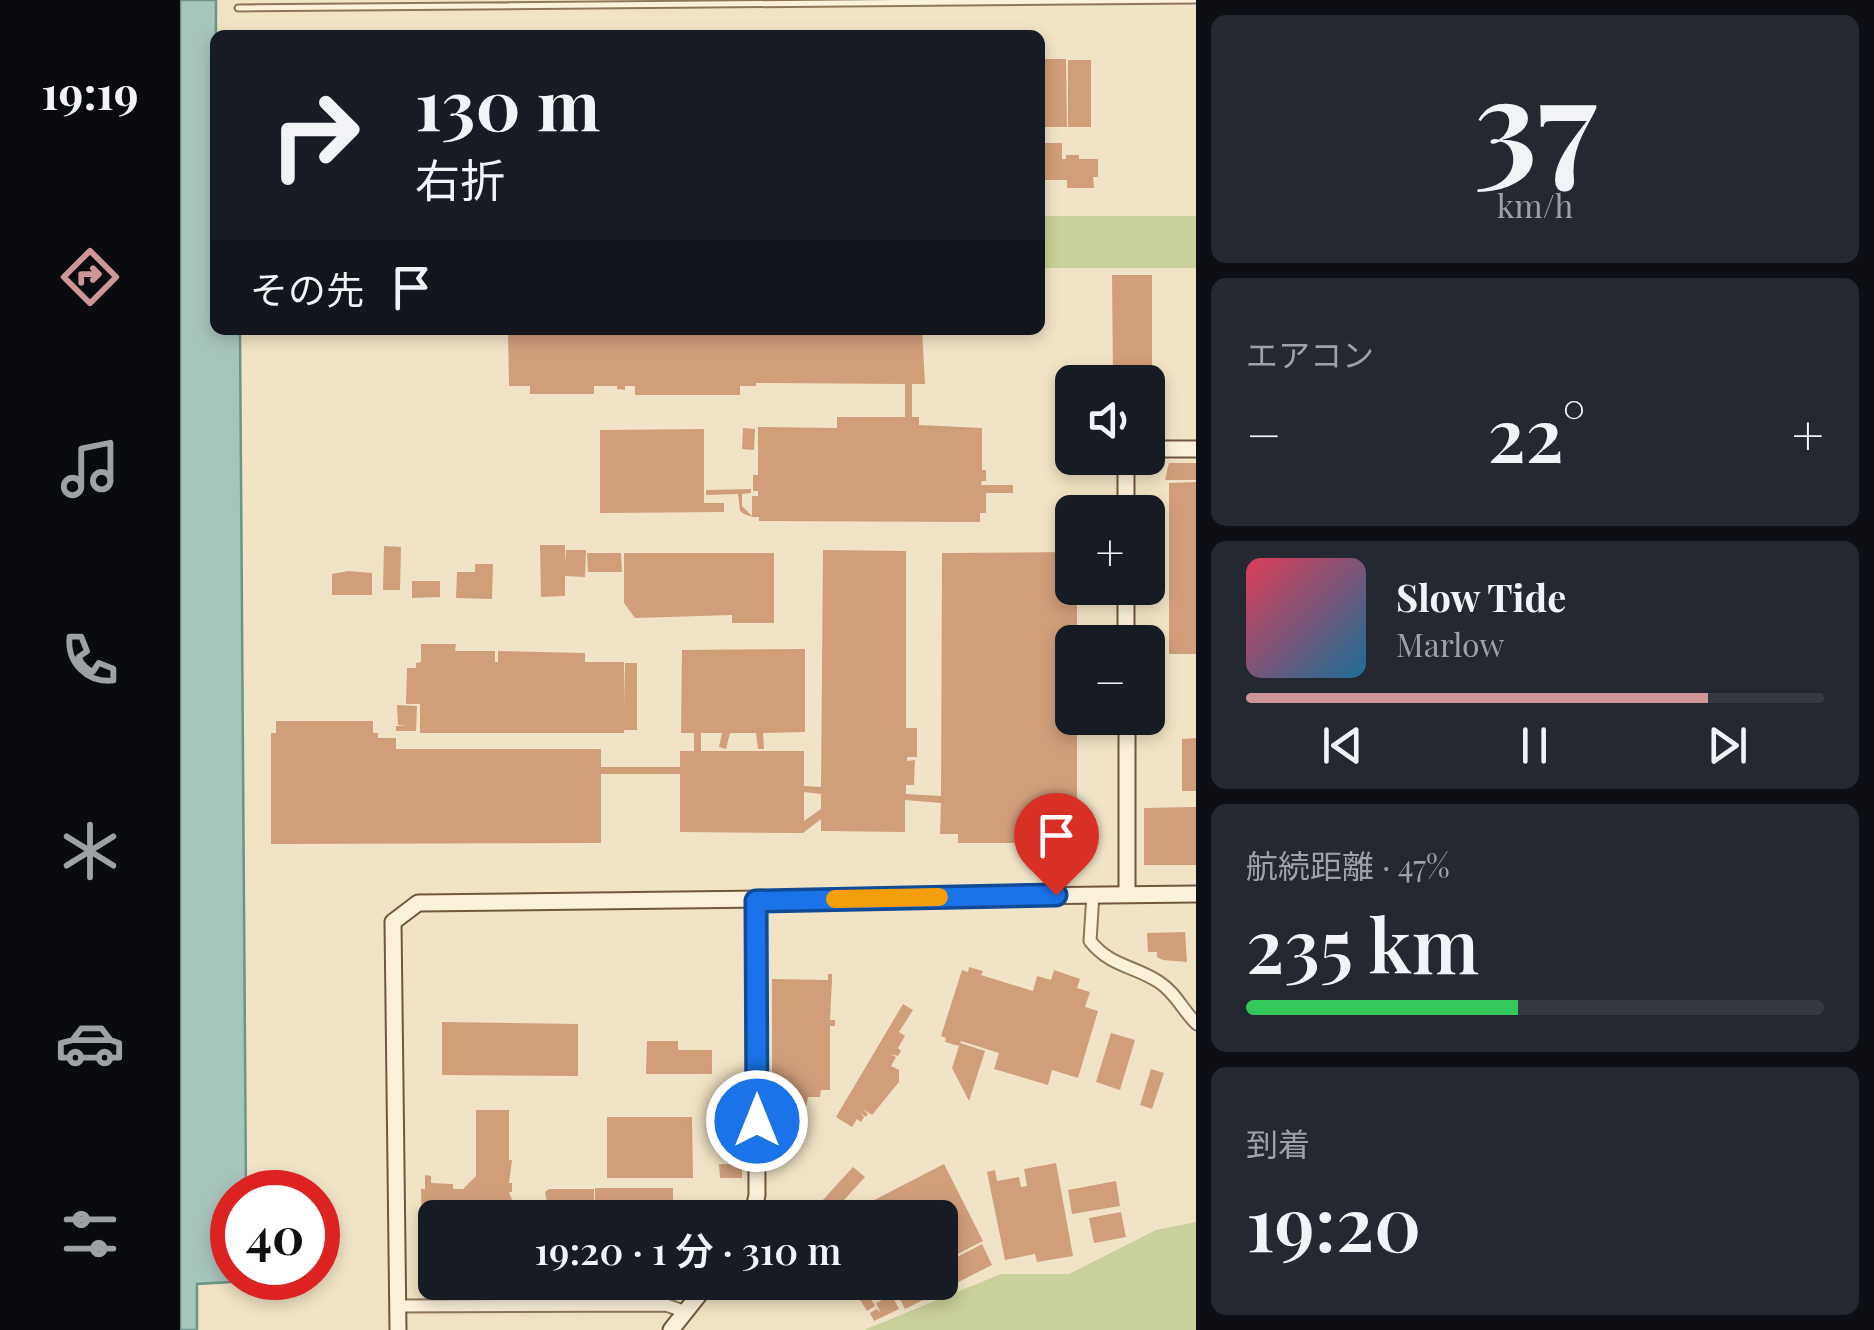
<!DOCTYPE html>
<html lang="ja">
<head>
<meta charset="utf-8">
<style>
	body { margin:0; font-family:"Playfair Display","Noto Sans JP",serif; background:#242831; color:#f1f3f6; height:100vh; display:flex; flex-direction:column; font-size:38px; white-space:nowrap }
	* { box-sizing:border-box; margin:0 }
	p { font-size:32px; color:#9ea1a6 }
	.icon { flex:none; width:55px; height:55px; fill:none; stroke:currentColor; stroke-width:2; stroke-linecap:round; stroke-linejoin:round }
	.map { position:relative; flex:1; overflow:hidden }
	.side { display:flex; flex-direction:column; gap:15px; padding:15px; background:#0d0f14; width:678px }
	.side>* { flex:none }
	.hud { position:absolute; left:30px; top:30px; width:835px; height:305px; border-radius:15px; box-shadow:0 5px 15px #0003; background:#171b24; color:#f1f3f6; overflow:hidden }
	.buttons { position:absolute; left:875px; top:365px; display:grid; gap:20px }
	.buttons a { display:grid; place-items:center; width:110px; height:110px; border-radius:15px; background:#171b24; box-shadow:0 5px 15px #0003; font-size:50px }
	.speed { position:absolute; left:30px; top:1170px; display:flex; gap:20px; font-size:50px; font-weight:700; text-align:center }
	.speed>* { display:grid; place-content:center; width:130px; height:130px; border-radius:50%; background:#171b24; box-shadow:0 5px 15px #0003; line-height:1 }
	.speed .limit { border:15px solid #d22; background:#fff; color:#111 }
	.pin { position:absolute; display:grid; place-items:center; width:85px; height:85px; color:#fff; margin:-102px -42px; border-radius:50% 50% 50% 0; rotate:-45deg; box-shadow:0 0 10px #0007 }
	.pin .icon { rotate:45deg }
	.me { position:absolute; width:110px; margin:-55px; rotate:0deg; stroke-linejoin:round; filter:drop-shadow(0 0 8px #0008) }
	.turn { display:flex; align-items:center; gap:35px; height:210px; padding:0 40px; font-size:45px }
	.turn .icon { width:130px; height:130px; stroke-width:2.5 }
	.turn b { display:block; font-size:70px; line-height:85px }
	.then { display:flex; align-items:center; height:95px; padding:0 40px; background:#0003; gap:20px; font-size:38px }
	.big { font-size:75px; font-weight:600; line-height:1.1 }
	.side .tile { flex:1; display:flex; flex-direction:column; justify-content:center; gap:15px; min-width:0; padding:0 35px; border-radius:15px; background:#242831 }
	.side .dial { align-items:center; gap:0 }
	.dial b { font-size:130px; line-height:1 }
	.song { display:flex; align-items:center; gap:30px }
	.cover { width:120px; height:120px; border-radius:15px; background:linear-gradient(135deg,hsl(350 70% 55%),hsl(200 70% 35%)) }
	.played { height:10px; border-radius:5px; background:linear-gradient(90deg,#cd9799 80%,#363941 80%) }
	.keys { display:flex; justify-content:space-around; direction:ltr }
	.heat { display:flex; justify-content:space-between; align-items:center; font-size:55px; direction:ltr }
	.charge { height:15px; border-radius:8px; background:linear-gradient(90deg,#34c759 47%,#363941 0) }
	.trip { position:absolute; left:238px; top:1200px; width:540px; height:100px; border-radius:15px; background:#171b24; box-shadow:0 5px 15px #0003; font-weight:600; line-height:100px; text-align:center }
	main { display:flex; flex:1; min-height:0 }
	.tab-bar { display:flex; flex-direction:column; width:180px; justify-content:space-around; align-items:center; background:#090b0e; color:#9ea1a6 }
	.tab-bar .icon { width:70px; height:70px }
	.tab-bar .active { color:#cd9799 }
	.tab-bar b { font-size:45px; color:#f1f3f6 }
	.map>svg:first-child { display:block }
	.green { fill:#cad099 }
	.water { fill:#a8c5bc; stroke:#6e948a; stroke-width:2.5 }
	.building { fill:#d19e7a; fill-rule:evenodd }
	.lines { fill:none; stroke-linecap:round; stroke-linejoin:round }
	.lane-casing { stroke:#8e765a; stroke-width:9 }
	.street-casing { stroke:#8e765a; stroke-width:15 }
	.secondary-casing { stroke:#70573d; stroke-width:19 }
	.lane { stroke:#fbf1db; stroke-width:5 }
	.street { stroke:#fbf1db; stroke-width:11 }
	.secondary { stroke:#fbf1db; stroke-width:15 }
	.route-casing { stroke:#114b97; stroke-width:25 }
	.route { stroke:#1a73e8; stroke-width:18 }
	.slow { stroke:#f59e0b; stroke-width:18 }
</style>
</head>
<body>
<main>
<nav class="tab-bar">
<b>19:19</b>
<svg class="icon active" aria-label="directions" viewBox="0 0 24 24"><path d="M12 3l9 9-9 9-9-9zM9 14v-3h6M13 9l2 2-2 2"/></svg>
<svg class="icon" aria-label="music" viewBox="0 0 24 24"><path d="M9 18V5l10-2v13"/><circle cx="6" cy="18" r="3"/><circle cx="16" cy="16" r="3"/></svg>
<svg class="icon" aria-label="phone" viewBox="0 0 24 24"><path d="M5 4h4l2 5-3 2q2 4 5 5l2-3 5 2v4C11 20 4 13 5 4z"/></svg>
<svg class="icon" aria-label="climate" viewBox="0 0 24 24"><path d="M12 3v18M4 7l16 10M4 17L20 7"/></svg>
<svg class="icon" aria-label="car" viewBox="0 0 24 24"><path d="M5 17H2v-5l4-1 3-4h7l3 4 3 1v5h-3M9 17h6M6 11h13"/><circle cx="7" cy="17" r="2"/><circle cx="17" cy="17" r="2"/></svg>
<svg class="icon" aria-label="filters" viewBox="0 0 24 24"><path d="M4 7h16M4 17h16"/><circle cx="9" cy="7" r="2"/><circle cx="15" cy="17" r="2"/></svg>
</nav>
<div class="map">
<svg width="1017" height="1330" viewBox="0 0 1017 1330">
	<rect width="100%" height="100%" fill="#f1e4c6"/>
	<g class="green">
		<rect x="860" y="216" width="156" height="52"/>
		<polygon points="1016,1222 1016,1330 684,1330 821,1274 889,1274 976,1230"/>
	</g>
	<polygon class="water" points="0,0 36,0 35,330 60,330 66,1192 52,1192 52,1278 67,1278 67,1281 17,1284 17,1330 0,1330"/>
	<g class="building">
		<polygon points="865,59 886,59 887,127 865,127"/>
		<rect x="888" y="60" width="23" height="67"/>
		<polygon points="860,143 882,143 882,159 886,159 886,155 899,155 899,159 918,159 918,177 913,177 914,188 887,188 887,180 860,180"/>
		<polygon points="932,275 972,275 972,429 968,429 968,382 933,382"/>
		<polygon points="328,330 742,330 745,384 732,384 732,417 739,417 739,425 802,428 802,470 806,470 806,481 802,481 801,485 833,485 833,493 806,493 806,513 800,513 800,522 579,521 579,517 572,517 564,514 560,511 558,494 526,495 526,490 571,489 571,493 562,494 562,506 572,516 572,496 578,496 578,491 573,491 573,475 578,475 578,427 657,428 657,417 725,417 725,384 576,383 576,386 560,386 560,395 455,395 455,386 445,386 445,390 437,389 437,386 414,386 414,394 350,394 350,386 329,386"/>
		<polygon points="563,428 575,429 574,450 562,449"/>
		<polygon points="524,429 524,503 544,503 544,512 420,513 420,430"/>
		<polygon points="989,463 1017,463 1017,480 985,480"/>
		<polygon points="1017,482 1017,654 989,654 989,483"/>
		<polygon points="360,545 385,545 385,564 386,550 406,550 405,577 385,576 385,596 361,597"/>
		<polygon points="204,546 221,547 220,590 203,590"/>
		<path d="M643 550 726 551V728H737V757H727V761L735 760 734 785H726V794L761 796 762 553 892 552V588H897V642H892V718H897V834H882V843H778V834H760L761 803 725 800V832L641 831V819L623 833 500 832V774H421V843L91 844V733H96V721H193V733H198V738H216V749H421V767H500V751H514V733H501L502 650 625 649V732L583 733 584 749H578L576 733H550L546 749 539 747 542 733H521V751H624V786L641 787ZM624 792 641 794V809L624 821Z"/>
		<polygon points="407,553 441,553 442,572 408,572"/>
		<polygon points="444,553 594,553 594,623 552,623 552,615 455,618 444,603"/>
		<polygon points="295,564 313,564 312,599 276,598 277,572 295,572"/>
		<polygon points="168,571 192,573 192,595 152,595 152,574"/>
		<polygon points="232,581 260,581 260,597 232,598"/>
		<polygon points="241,644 276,644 275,651 315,651 315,662 318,662 318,651 405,653 405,662 444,662 444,705 445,663 457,663 457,730 444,730 444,733 240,733 240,704 226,704 227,668 236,668 236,663 241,662"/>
		<polygon points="217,705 237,706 236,731 216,731 216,726 226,726 218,725"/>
		<polygon points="1017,738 1017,791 1002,791 1002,739"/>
		<polygon points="1017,807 1017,865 964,865 964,808"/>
		<polygon points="1005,932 1007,962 983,960 977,957 977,952 968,952 967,933"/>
		<polygon points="789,967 803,971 801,975 853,991 857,976 871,980 874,970 900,979 897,988 910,992 905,1007 918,1011 898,1078 872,1070 868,1085 814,1069 819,1053 781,1041 779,1046 765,1042 766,1038 761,1036 782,970 788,972"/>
		<polygon points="648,974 652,974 652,980 650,1020 655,1020 655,1026 650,1026 650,1090 641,1090 640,1097 628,1097 624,1115 609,1115 604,1136 592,1136 592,979 648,980"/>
		<polygon points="723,1004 733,1010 719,1032 725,1036 718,1048 721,1051 718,1056 710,1054 716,1057 711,1066 719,1070 719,1082 692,1115 683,1109 688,1114 686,1117 680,1113 684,1117 681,1122 677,1119 672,1127 656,1117"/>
		<polygon points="262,1022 398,1024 398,1076 262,1075"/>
		<polygon points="931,1033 955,1040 940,1090 916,1082"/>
		<polygon points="467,1041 498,1041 498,1050 532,1050 532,1074 466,1074"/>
		<polygon points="780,1043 805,1051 789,1101 772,1068"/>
		<polygon points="971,1069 984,1073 972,1109 960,1105"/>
		<polygon points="296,1110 329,1110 329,1160 332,1160 329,1183 332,1183 332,1192 329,1192 332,1200 329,1200 329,1205 333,1205 329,1218 255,1218 255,1220 242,1221 241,1189 245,1189 245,1175 251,1176 251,1183 273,1184 273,1189 283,1189 296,1176"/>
		<polygon points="427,1117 512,1117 513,1178 427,1178"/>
		<polygon points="876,1163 893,1256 857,1262 855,1254 825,1260 807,1172 815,1170 817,1181 839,1177 841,1187 847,1186 844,1169"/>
		<polygon points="539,1164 562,1164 562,1178 540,1178"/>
		<polygon points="764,1164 803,1241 760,1263 760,1218 660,1218 657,1213 670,1206 673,1211"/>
		<polygon points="673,1167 685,1177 653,1212 641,1202"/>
		<polygon points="936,1181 940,1206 892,1214 888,1190"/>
		<rect x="415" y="1188" width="78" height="24"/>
		<polygon points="369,1189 414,1189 414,1218 370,1218 365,1192"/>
		<polygon points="941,1212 946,1237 914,1243 909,1218"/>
		<polygon points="802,1244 812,1265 725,1309 715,1289 727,1282 760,1282 760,1266"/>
		<polygon points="669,1282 681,1282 695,1306 687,1311"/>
		<polygon points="693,1282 723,1282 709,1290 719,1309 694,1321 690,1313 697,1309 701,1313 696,1303 701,1301"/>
	</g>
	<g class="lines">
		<defs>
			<polyline id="lane" points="58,8 1017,0"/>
			<g id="street">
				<path d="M913 894 910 941C931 967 953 965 979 982 997 994 1002 1010 1017 1024"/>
				<polyline points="218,1306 486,1305 506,1312"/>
			</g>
			<g id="secondary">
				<polyline points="968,449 1017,449"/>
				<polyline points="946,458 946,512"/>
				<polyline points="946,588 946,642"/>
				<polyline points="947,718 947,894"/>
				<polyline points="572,1218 577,1195 576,901"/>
				<polyline points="218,1330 213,922 238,903 1017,894"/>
				<polyline points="491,1330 529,1282"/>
			</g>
		</defs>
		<use href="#lane" class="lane-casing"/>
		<use href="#street" class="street-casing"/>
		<use href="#secondary" class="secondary-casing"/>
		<use href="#lane" class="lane"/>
		<use href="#street" class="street"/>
		<use href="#secondary" class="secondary"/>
	</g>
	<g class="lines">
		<defs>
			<polyline id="route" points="577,1121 576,901 876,895"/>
		</defs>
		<use href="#route" class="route-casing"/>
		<use href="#route" class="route"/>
		<polyline class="slow" points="655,899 759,897"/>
	</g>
</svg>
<div class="buttons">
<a><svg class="icon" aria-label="sound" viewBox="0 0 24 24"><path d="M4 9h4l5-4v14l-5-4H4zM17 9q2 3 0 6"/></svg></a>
<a>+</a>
<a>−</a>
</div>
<div class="speed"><div class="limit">40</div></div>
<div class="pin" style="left:876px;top:895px;background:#d93025"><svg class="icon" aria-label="arrive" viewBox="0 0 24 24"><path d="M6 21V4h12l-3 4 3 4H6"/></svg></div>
<svg class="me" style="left:577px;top:1121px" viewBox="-20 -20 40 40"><circle r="17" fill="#1a73e8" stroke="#fff" stroke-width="3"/><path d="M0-11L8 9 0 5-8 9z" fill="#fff"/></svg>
<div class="trip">19:20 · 1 分 · 310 m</div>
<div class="hud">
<div class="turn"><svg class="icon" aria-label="right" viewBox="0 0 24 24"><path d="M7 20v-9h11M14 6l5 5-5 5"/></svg><div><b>130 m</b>右折</div></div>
<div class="then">その先<svg class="icon" aria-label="arrive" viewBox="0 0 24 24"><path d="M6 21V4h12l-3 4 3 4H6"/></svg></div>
</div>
</div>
<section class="side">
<div class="tile dial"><b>37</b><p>km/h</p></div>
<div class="tile"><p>エアコン</p>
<div class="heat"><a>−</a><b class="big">22°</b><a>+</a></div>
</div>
<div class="tile">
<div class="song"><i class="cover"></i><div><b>Slow Tide</b><p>Marlow</p></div></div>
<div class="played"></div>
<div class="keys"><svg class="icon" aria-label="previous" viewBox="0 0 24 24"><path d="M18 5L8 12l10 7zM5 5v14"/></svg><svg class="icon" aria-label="pause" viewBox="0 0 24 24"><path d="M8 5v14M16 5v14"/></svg><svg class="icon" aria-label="next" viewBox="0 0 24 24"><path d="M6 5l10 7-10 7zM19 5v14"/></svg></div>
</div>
<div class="tile"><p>航続距離 · 47%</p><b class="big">235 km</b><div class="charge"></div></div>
<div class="tile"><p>到着</p><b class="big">19:20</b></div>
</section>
</main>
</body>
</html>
